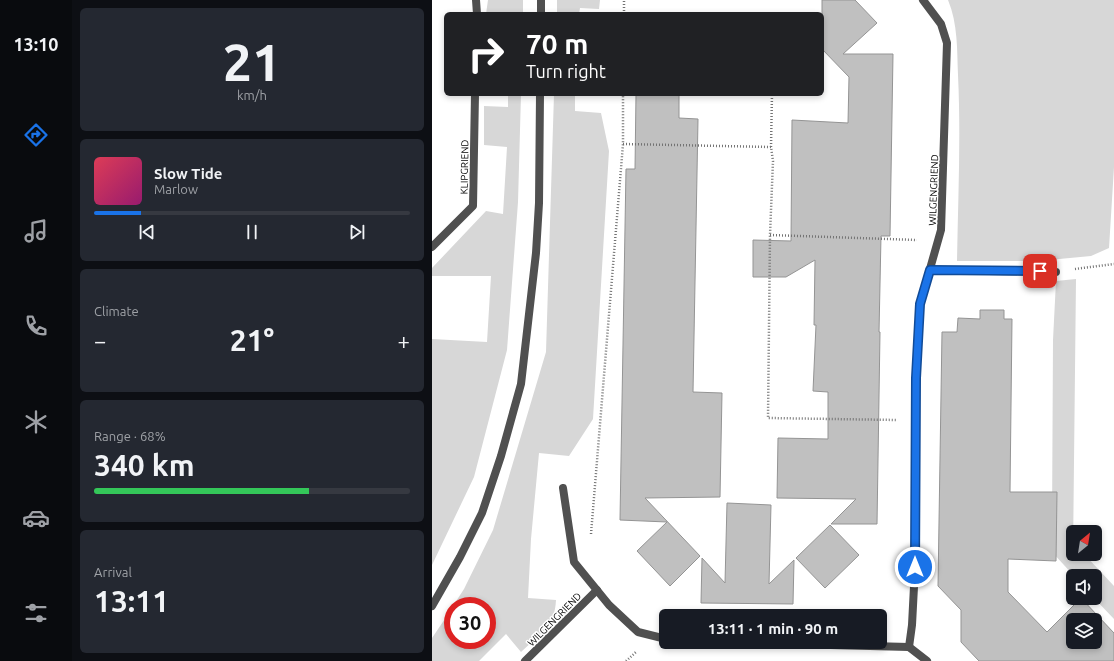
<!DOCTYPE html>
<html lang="en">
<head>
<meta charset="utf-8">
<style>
	body { margin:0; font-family:Ubuntu,sans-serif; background:#242831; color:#f1f3f6; height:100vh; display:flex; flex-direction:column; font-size:15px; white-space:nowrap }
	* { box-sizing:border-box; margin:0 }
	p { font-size:13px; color:#9ea1a6 }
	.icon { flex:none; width:22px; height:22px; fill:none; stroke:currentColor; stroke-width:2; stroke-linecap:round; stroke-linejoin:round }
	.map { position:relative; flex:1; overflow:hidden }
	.panel { display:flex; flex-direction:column; gap:8px; padding:8px; background:#0d0f14; width:360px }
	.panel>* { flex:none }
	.guide { position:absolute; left:12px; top:12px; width:380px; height:84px; border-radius:6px; box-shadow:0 2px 6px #0003; background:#202124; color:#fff; overflow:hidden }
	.needle { width:26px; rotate:30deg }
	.buttons { position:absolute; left:634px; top:525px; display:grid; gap:8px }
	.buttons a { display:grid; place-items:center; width:36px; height:36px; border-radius:6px; background:#171b24; box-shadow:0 2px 6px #0003; font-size:20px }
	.speed { position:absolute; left:12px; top:597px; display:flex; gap:8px; font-size:20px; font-weight:700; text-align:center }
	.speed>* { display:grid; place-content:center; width:52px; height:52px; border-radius:50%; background:#171b24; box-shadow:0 2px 6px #0003; line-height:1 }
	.speed .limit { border:6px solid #d22; background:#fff; color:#111 }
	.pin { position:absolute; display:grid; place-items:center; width:34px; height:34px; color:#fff; margin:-17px; border-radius:8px; box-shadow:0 2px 6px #0006 }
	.me { position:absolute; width:44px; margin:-22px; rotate:0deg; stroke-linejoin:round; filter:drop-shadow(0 0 3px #0008) }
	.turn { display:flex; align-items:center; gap:14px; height:84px; padding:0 16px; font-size:18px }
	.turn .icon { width:52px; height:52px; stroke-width:2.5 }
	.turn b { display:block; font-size:28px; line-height:34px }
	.big { font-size:30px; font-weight:700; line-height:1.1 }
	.panel .card { flex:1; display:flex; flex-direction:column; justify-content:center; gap:6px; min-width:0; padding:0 14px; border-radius:6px; background:#242831 }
	.panel .dial { align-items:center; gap:0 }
	.dial b { font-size:52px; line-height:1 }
	.song { display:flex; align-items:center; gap:12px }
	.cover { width:48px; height:48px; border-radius:6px; background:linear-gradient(135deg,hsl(350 70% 55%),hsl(320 70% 35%)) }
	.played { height:4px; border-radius:2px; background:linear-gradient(90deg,#1a73e8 15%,#363941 15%) }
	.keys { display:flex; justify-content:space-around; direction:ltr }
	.heat { display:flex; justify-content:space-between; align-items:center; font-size:22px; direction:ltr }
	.charge { height:6px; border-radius:3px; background:linear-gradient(90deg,#34c759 68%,#363941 0) }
	.trip { position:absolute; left:227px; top:609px; width:228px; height:40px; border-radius:6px; background:#171b24; box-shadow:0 2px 6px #0003; font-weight:700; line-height:40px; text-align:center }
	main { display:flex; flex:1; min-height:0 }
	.menu { display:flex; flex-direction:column; width:72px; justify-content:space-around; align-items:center; background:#090b0e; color:#9ea1a6 }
	.menu .icon { width:28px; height:28px }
	.menu .selected { color:#1a73e8 }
	.menu b { font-size:18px; color:#f1f3f6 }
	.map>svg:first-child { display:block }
	.green { fill:#d7d7d7 }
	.building { fill:#c0c0c0; stroke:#949494; fill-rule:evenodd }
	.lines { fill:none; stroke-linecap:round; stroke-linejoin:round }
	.path { stroke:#727272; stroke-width:2.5; stroke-dasharray:1 2; stroke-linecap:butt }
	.service { stroke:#505050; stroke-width:8 }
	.minor { stroke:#505050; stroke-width:8 }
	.route-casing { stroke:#114b97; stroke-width:10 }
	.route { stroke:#1a73e8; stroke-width:7 }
	.labels { text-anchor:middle; stroke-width:3; stroke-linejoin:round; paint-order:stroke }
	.street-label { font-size:10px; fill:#000; stroke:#fff }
</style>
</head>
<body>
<main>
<nav class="menu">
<b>13:10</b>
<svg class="icon selected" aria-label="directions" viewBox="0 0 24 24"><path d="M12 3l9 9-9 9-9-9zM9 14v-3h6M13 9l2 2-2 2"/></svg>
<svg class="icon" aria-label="music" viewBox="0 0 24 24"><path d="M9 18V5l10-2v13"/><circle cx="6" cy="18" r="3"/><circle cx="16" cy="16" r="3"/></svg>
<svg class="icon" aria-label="phone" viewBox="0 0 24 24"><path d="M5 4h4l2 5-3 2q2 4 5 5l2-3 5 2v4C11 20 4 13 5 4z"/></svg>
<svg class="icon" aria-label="climate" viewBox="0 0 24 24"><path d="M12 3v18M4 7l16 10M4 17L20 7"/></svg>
<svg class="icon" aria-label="car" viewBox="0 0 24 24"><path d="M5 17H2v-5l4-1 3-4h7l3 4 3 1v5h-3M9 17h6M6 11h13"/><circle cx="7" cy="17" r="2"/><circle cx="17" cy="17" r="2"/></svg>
<svg class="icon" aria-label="filters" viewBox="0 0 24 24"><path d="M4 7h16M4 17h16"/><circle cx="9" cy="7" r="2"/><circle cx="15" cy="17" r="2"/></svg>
</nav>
<section class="panel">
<div class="card dial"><b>21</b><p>km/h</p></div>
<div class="card">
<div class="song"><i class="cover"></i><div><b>Slow Tide</b><p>Marlow</p></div></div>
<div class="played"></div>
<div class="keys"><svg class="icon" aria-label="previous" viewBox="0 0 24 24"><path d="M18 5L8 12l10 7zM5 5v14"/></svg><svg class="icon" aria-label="pause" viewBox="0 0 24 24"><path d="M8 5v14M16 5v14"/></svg><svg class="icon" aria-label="next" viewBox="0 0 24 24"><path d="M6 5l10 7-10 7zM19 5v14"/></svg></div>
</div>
<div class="card"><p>Climate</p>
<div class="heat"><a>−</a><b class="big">21°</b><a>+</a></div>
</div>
<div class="card"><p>Range · 68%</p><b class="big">340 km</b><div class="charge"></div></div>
<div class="card"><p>Arrival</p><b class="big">13:11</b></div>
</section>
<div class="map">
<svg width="682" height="661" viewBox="0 0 682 661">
	<rect width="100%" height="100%" fill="#fff"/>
	<g class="green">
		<polygon points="56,0 91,0 91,14 54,14"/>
		<polygon points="125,0 168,0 167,9 148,8 147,14 125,14"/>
		<path d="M516 0H682V167L677 248 659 256 606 261H525C526 199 529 137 526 75 525 50 526 24 516 0Z"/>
		<polygon points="76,94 89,94 86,202 75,350 42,477 0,565 0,339 55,342 59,276 0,276 0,268 54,211 71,214 75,147 52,145 52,106 76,107"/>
		<path d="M122 94H143V111L169 113 177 151 161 419 137 456 107 453 99 539 96 598 124 600C123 627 107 635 89 652L74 634 47 661H0V638L21 607V640H55V606H21L32 589 61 530 114 352Z"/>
		<polygon points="644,279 641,554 652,554 682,586 682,619 662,598 663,576 642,576 621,553 620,526 621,340 624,281"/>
	</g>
	<g class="building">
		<polygon points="390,0 423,0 445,23 411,54 461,54 458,236 449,236 447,332 448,332 445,524 399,524 424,499 345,498 346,438 396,439 396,392 381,391 384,325 382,325 383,260 354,277 321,277 321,240 359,241 360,120 416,123 417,77 390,49"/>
		<polygon points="204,94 247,94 247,118 266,119 261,392 290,393 288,497 213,498 268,556 238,586 205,551 235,522 188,520 194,169 203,169"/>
		<path d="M548 310H572V319H580L578 492H625L624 561 576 559V592L615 632 649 598 682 633V661H547L529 642V610L506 586 510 332H525L526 318 548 319ZM641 620H663V642H641Z"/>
		<polygon points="295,503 339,505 337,584 362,560 361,604 269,603 270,558 293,583"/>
		<polygon points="398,525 427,555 393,588 364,558"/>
	</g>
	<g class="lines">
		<g class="path">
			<polyline points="192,14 192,0"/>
			<polyline points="191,144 339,147 341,161 338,235 336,418 465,420"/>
			<polyline points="339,147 340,94"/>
			<polyline points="338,235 485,240"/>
			<polyline points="643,269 682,264"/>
			<polyline points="159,534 191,144 191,94"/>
			<polyline points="194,661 204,652"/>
		</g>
		<g class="service">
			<polyline points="109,14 109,0"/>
			<polyline points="498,270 624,272"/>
			<polyline points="0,606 28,557 50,513 69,456 89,384 104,253 107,203 108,94"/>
		</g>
		<g class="minor">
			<polyline points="44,0 45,14"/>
			<polyline points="0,247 41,206 43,94"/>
			<polyline points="131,488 142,562 177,605 206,632 234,639"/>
			<polyline points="284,642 477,647 495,661"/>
			<polyline points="477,647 480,625 483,567 484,378 488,304 509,230 515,43 509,24 491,0"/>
			<polyline points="93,661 165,590"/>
		</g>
	</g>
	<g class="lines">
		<defs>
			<polyline id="route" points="483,567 484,378 488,304 498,270 608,271"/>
		</defs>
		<use href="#route" class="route-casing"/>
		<use href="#route" class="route"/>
	</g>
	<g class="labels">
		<g class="street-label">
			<text transform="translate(32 167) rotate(-89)" y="4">KLIPGRIEND</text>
			<text transform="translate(501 190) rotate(-88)" y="4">WILGENGRIEND</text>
			<text transform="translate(122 619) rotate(-45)" y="4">WILGENGRIEND</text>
		</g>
	</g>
</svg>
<div class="buttons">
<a><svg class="needle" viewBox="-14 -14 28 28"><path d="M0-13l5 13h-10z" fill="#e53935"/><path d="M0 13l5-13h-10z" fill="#9ea1a6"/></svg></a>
<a><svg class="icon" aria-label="sound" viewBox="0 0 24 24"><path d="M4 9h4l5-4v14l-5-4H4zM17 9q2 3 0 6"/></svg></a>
<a><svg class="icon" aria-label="layers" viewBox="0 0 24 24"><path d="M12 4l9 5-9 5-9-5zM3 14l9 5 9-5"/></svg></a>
</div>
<div class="speed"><div class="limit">30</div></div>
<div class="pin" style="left:608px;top:271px;background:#d93025"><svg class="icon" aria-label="arrive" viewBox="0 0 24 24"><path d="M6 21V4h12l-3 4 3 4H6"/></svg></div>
<svg class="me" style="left:483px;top:567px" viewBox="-20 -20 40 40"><circle r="17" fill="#1a73e8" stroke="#fff" stroke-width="3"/><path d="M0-11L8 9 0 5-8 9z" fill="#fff"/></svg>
<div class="trip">13:11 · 1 min · 90 m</div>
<div class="guide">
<div class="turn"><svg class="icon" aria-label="right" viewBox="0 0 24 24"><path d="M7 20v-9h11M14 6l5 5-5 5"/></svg><div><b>70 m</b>Turn right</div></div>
</div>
</div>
</main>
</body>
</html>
